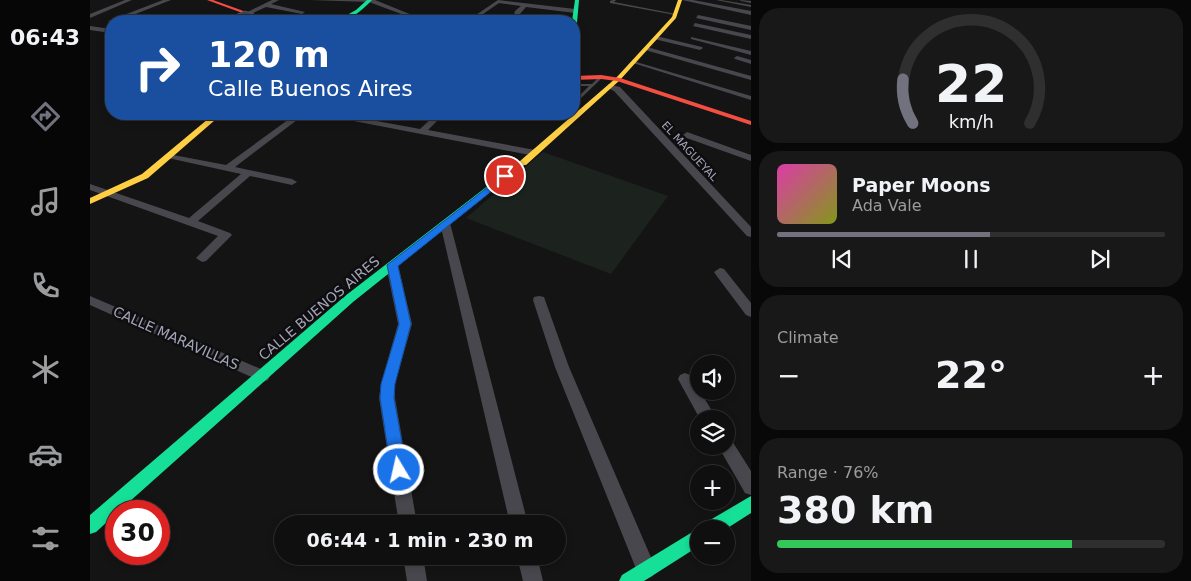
<!DOCTYPE html>
<html lang="en">
<head>
<meta charset="utf-8">
<style>
	body { margin:0; font-family:"DejaVu Sans",sans-serif; background:#181818; color:#f1f3f6; height:100vh; display:flex; flex-direction:column; font-size:19px; white-space:nowrap }
	* { box-sizing:border-box; margin:0 }
	p { font-size:16px; color:#9b9c9e }
	.icon { flex:none; width:28px; height:28px; fill:none; stroke:currentColor; stroke-width:2; stroke-linecap:round; stroke-linejoin:round }
	.map { position:relative; flex:1; overflow:hidden }
	.drawer { display:flex; flex-direction:column; gap:8px; padding:8px; background:#080808; width:440px }
	.drawer>* { flex:none }
	.hud { position:absolute; left:15px; top:15px; width:475px; height:105px; border-radius:20px; box-shadow:0 2px 8px #0003,0 0 0 1px #2f2f2f; background:#1a4fa0; color:#fff; overflow:hidden }
	.fabs { position:absolute; left:600px; top:355px; display:grid; gap:10px }
	.fabs a { display:grid; place-items:center; width:45px; height:45px; border-radius:50%; background:#0f0f0f; box-shadow:0 2px 8px #0003,0 0 0 1px #2f2f2f; font-size:25px }
	.speed { position:absolute; left:15px; top:500px; display:flex; gap:10px; font-size:25px; font-weight:700; text-align:center }
	.speed>* { display:grid; place-content:center; width:65px; height:65px; border-radius:50%; background:#0f0f0f; box-shadow:0 2px 8px #0003,0 0 0 1px #2f2f2f; line-height:1 }
	.speed .limit { border:8px solid #d22; background:#fff; color:#111 }
	.pin { position:absolute; display:grid; place-items:center; width:42px; height:42px; color:#fff; margin:-21px; border:2px solid #fff; border-radius:50%; box-shadow:0 1px 5px #0007 }
	.me { position:absolute; width:55px; margin:-28px; rotate:351deg; stroke-linejoin:round; filter:drop-shadow(0 0 4px #0008) }
	.turn { display:flex; align-items:center; gap:18px; height:105px; padding:0 20px; font-size:22px }
	.turn .icon { width:65px; height:65px; stroke-width:2.5 }
	.turn b { display:block; font-size:35px; line-height:42px }
	.big { font-size:38px; font-weight:700; line-height:1.1 }
	.drawer .widget { flex:1; display:flex; flex-direction:column; justify-content:center; gap:8px; min-width:0; padding:0 18px; border-radius:20px; background:#181818 }
	.drawer .dial { align-items:center; gap:0 }
	.dial svg { height:130px; overflow:visible; fill:none; stroke:#2f2f2f; stroke-width:7; stroke-linecap:round; text-anchor:middle }
	.dial text { fill:#f1f3f6; stroke:none }
	.song { display:flex; align-items:center; gap:15px }
	.cover { width:60px; height:60px; border-radius:8px; background:linear-gradient(135deg,hsl(320 70% 55%),hsl(70 70% 35%)) }
	.played { height:5px; border-radius:2px; background:linear-gradient(90deg,#71727e 55%,#2f2f2f 55%) }
	.keys { display:flex; justify-content:space-around; direction:ltr }
	.heat { display:flex; justify-content:space-between; align-items:center; font-size:28px; direction:ltr }
	.charge { height:8px; border-radius:4px; background:linear-gradient(90deg,#34c759 76%,#2f2f2f 0) }
	.trip { position:absolute; left:184px; top:515px; width:292px; height:50px; border-radius:25px; background:#0f0f0f; box-shadow:0 2px 8px #0003,0 0 0 1px #2f2f2f; font-weight:700; line-height:50px; text-align:center }
	main { display:flex; flex:1; min-height:0 }
	.tabs { display:flex; flex-direction:column; width:90px; justify-content:space-around; align-items:center; background:#060606; color:#9b9c9e }
	.tabs .icon { width:35px; height:35px }
	.tabs .on { color:#71727e }
	.tabs b { font-size:22px; color:#f1f3f6 }
	.map>svg:first-child { display:block }
	.green { fill:#1c231e }
	.lines { fill:none; stroke-linecap:round; stroke-linejoin:round }
	.lane { fill:#48474d; fill-rule:evenodd }
	.street { fill:#48474d; fill-rule:evenodd }
	.fast { fill:#16e098; fill-rule:evenodd }
	.slow { fill:#ffcf43; fill-rule:evenodd }
	.jam { fill:#f24e42; fill-rule:evenodd }
	.wall { fill:#373739 }
	.shaded-wall { fill:#242425 }
	.building { fill:#434347; stroke:#525258 }
	.route { fill:#1a73e8; stroke:#114b97 }
	.labels { text-anchor:middle; stroke-width:5; stroke-linejoin:round; paint-order:stroke }
	.far-street-label { font-size:11px; fill:#a3a4b7; stroke:#0e0e10 }
	.street-label { font-size:14px; fill:#a3a4b7; stroke:#0e0e10 }
</style>
</head>
<body>
<main>
<nav class="tabs">
<b>06:43</b>
<svg class="icon on" aria-label="directions" viewBox="0 0 24 24"><path d="M12 3l9 9-9 9-9-9zM9 14v-3h6M13 9l2 2-2 2"/></svg>
<svg class="icon" aria-label="music" viewBox="0 0 24 24"><path d="M9 18V5l10-2v13"/><circle cx="6" cy="18" r="3"/><circle cx="16" cy="16" r="3"/></svg>
<svg class="icon" aria-label="phone" viewBox="0 0 24 24"><path d="M5 4h4l2 5-3 2q2 4 5 5l2-3 5 2v4C11 20 4 13 5 4z"/></svg>
<svg class="icon" aria-label="climate" viewBox="0 0 24 24"><path d="M12 3v18M4 7l16 10M4 17L20 7"/></svg>
<svg class="icon" aria-label="car" viewBox="0 0 24 24"><path d="M5 17H2v-5l4-1 3-4h7l3 4 3 1v5h-3M9 17h6M6 11h13"/><circle cx="7" cy="17" r="2"/><circle cx="17" cy="17" r="2"/></svg>
<svg class="icon" aria-label="filters" viewBox="0 0 24 24"><path d="M4 7h16M4 17h16"/><circle cx="9" cy="7" r="2"/><circle cx="15" cy="17" r="2"/></svg>
</nav>
<div class="map">
<svg width="661" height="581" viewBox="0 0 661 581">
	<rect width="100%" height="100%" fill="#141414"/>
	<polygon class="green" points="453,152 578,196 521,274 376,218"/>
	<g class="lines">
		<g class="lane">
			<polygon points="523,0 526,0 524,2 586,14 585,15 520,3 520,1"/>
			<polygon points="626,0 631,0 661,5 661,7"/>
			<polygon points="650,0 661,1 661,3 651,1"/>
			<polygon points="510,76 513,77 489,100 484,99 484,97 487,98 499,86 484,86 484,84 502,84"/>
		</g>
		<g class="street">
			<polygon points="35,0 42,0 0,18 0,14"/>
			<polygon points="73,0 81,0 43,15 63,16 65,19 38,17 21,23 18,21"/>
			<polygon points="182,0 189,0 181,4 215,12 212,14 176,7 146,21 139,21"/>
			<polygon points="220,0 285,0 337,21 330,21 279,2"/>
			<path d="M408 0 485 9 488 11 485 13 436 7 430 14 434 18 453 21C442 22 432 23 424 15L425 11 431 6 409 3 383 21H377Z"/>
			<polygon points="592,0 603,0 661,11 661,15"/>
			<polygon points="608,15 661,26 661,30 606,18"/>
			<polygon points="605,23 661,35 661,39 603,26"/>
			<polygon points="0,26 21,29 21,33 0,30"/>
			<polygon points="566,36 612,47 613,48 610,50 564,39"/>
			<polygon points="601,37 661,51 661,55 601,39"/>
			<polygon points="557,47 661,76 661,80 555,50 554,49"/>
			<polygon points="647,56 661,60 661,64 645,59 644,58"/>
			<polygon points="543,61 661,96 661,100 543,63"/>
			<polygon points="518,84 530,87 661,227 661,237 657,236 524,91 518,88"/>
			<polygon points="206,114 215,114 145,167 202,179 207,182 202,185 160,176 108,221 140,233 142,235 116,261 112,262 106,258 128,236 0,190 0,184 99,218 151,174 78,158 78,154 136,165"/>
			<polygon points="234,114 249,114 330,129 346,114 354,114 338,130 445,150 449,153 445,156 238,116"/>
			<polygon points="597,132 661,155 661,161 594,137 593,135"/>
			<polygon points="355,220 360,223 438,524 420,524 350,223"/>
			<polygon points="302,261 308,265 322,324 305,384 305,398 327,524 309,524 289,398 291,384 308,324 296,265"/>
			<polygon points="630,268 634,269 661,303 661,317 656,315 626,275 624,272"/>
			<polygon points="0,296 178,372 180,376 178,380 173,382 168,380 0,305"/>
			<polygon points="449,296 454,297 455,300 479,367 566,569 563,576 556,579 549,576 465,367 443,300 444,297"/>
			<polygon points="595,373 600,375 627,419 610,419 588,379 590,375"/>
			<polygon points="636,439 642,441 661,471 661,495 655,493 628,446 636,446"/>
			<polygon points="313,556 333,556 337,581 317,581"/>
			<polygon points="427,556 447,556 453,581 433,581"/>
		</g>
		<g class="fast">
			<path d="M277 0H282C273 9 260 22 246 21L266 10Z"/>
			<polygon points="485,0 489,0 487,23 484,25 484,21 482,21"/>
			<polygon points="430,161 433,161 437,163 263,302 29,511 26,511 26,514 6,532 0,534 0,515 255,296"/>
			<polygon points="661,496 661,513 636,529 613,529 615,523"/>
			<polygon points="609,528 612,529 609,529 609,546 554,581 529,581 532,575"/>
		</g>
		<g class="slow">
			<polygon points="588,0 592,0 586,18 530,80 436,165 430,165 430,161 526,78 582,17"/>
			<polygon points="124,114 132,114 58,178 0,204 0,198 52,174"/>
		</g>
		<g class="jam">
			<polygon points="117,0 123,0 181,21 174,21"/>
			<polygon points="511,75 530,78 661,121 661,125 527,81 511,79 484,80 484,76"/>
		</g>
	</g>
	<polygon class="wall" points="155,11 165,19 161,21 146,20 145,15"/>
	<polygon class="shaded-wall" points="164,14 165,19 161,21 160,16"/>
	<polygon class="building" points="155,11 164,14 160,16 145,15"/>
	<polygon class="route" points="415,174 419,176 418,178 308,266 321,324 305,384 304,398 317,470 315,475 309,477 303,475 301,470 290,398 291,384 309,324 297,265"/>
	<g class="labels">
		<g class="far-street-label">
			<text transform="translate(600 151) rotate(47)" y="4">EL MAGUEYAL</text>
		</g>
		<g class="street-label">
			<text transform="translate(229 308) rotate(-40)" y="5">CALLE BUENOS AIRES</text>
			<text transform="translate(86 338) rotate(24)" y="5">CALLE MARAVILLAS</text>
		</g>
	</g>
</svg>
<div class="fabs">
<a><svg class="icon" aria-label="sound" viewBox="0 0 24 24"><path d="M4 9h4l5-4v14l-5-4H4zM17 9q2 3 0 6"/></svg></a>
<a><svg class="icon" aria-label="layers" viewBox="0 0 24 24"><path d="M12 4l9 5-9 5-9-5zM3 14l9 5 9-5"/></svg></a>
<a>+</a>
<a>−</a>
</div>
<div class="speed"><div class="limit">30</div></div>
<div class="pin" style="left:415px;top:176px;background:#d93025"><svg class="icon" aria-label="arrive" viewBox="0 0 24 24"><path d="M6 21V4h12l-3 4 3 4H6"/></svg></div>
<svg class="me" style="left:309px;top:470px" viewBox="-20 -20 40 40"><circle r="17" fill="#1a73e8" stroke="#fff" stroke-width="3"/><path d="M0-11L8 9 0 5-8 9z" fill="#fff"/></svg>
<div class="trip">06:44 · 1 min · 230 m</div>
<div class="hud">
<div class="turn"><svg class="icon" aria-label="right" viewBox="0 0 24 24"><path d="M7 20v-9h11M14 6l5 5-5 5"/></svg><div><b>120 m</b>Calle Buenos Aires</div></div>
</div>
</div>
<section class="drawer">
<div class="widget dial"><svg viewBox="0 0 100 80">
<path d="M14 69A42 42 0 1 1 86 69"/>
<path d="M14 69A42 42 0 0 1 8 42" stroke="#71727e"/>
<text x="50" y="56" font-size="32" font-weight="700">22</text>
<text x="50" y="72" font-size="11">km/h</text>
</svg></div>
<div class="widget">
<div class="song"><i class="cover"></i><div><b>Paper Moons</b><p>Ada Vale</p></div></div>
<div class="played"></div>
<div class="keys"><svg class="icon" aria-label="previous" viewBox="0 0 24 24"><path d="M18 5L8 12l10 7zM5 5v14"/></svg><svg class="icon" aria-label="pause" viewBox="0 0 24 24"><path d="M8 5v14M16 5v14"/></svg><svg class="icon" aria-label="next" viewBox="0 0 24 24"><path d="M6 5l10 7-10 7zM19 5v14"/></svg></div>
</div>
<div class="widget"><p>Climate</p>
<div class="heat"><a>−</a><b class="big">22°</b><a>+</a></div>
</div>
<div class="widget"><p>Range · 76%</p><b class="big">380 km</b><div class="charge"></div></div>
</section>
</main>
</body>
</html>
